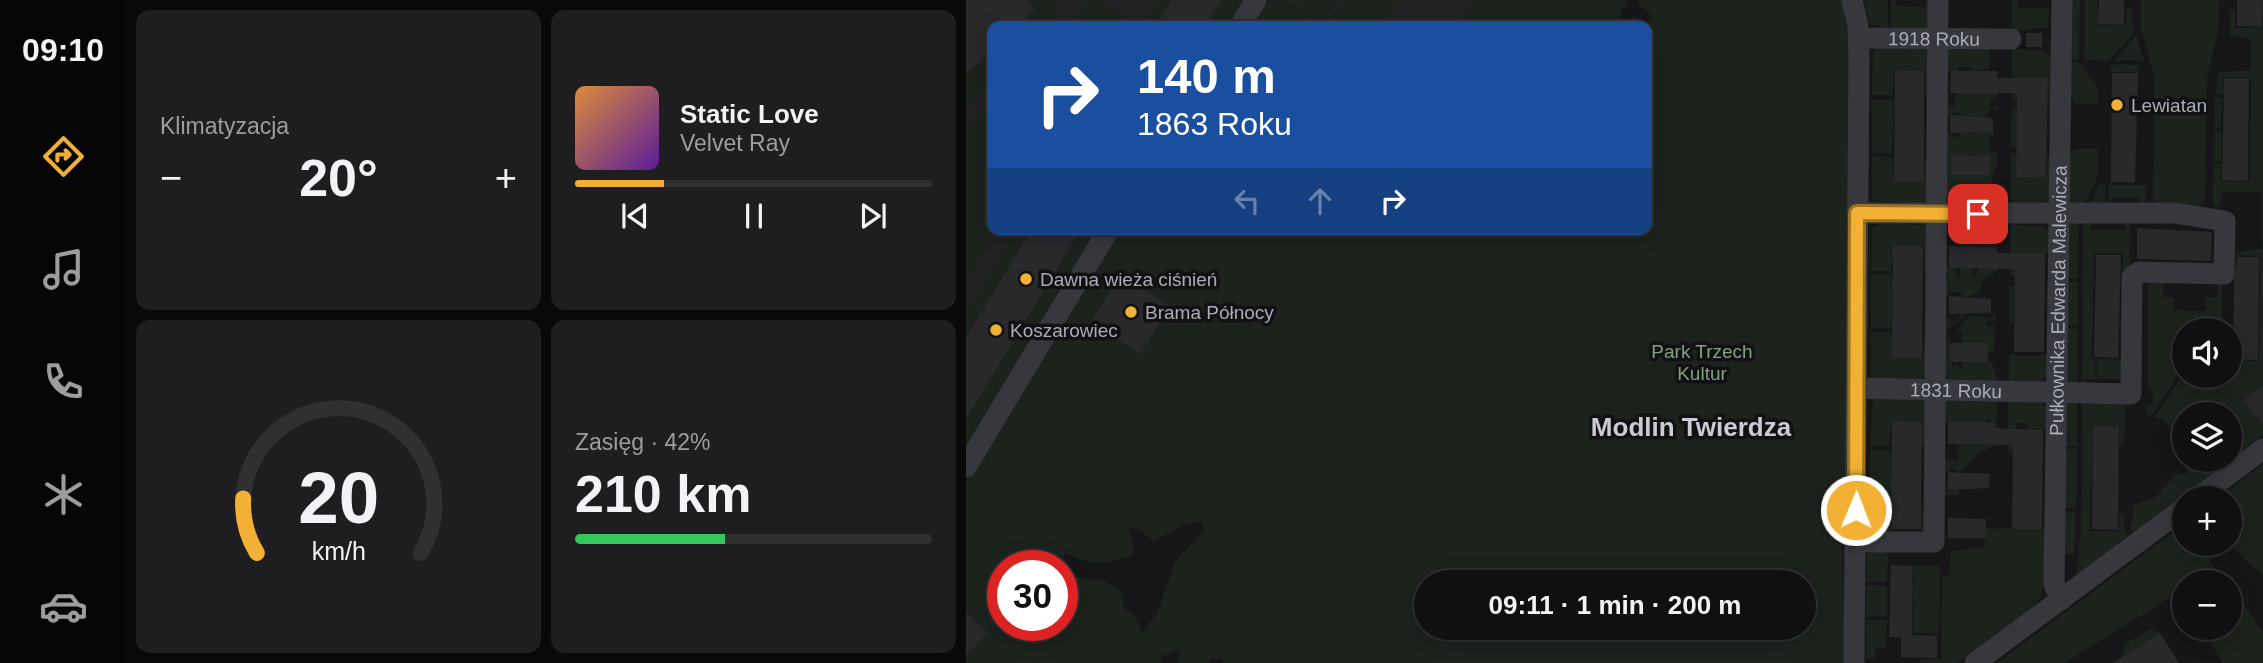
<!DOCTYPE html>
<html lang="pl">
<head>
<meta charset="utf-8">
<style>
	body { margin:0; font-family:Arial,sans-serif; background:#1e1e20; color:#f1f3f6; height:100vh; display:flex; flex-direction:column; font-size:26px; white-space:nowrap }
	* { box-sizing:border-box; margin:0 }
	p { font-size:23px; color:#9c9d9f }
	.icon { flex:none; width:38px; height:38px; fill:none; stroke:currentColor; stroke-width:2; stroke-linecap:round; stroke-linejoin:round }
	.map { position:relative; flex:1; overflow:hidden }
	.side { display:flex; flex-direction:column; gap:10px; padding:10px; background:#09090a; width:840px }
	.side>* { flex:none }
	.banner { position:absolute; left:21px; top:21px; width:665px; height:214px; border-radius:14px; box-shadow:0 4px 18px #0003,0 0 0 2px #303032; background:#1a4fa0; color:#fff; overflow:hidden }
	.fabs { position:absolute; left:1206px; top:318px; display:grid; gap:14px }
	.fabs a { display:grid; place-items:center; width:70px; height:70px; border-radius:50%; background:#101012; box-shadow:0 4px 18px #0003,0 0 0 2px #303032; font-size:35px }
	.speed { position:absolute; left:21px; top:550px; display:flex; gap:14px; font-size:35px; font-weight:700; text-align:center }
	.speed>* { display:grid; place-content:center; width:91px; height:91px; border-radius:50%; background:#101012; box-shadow:0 4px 18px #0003,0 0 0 2px #303032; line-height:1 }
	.speed .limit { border:10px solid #d22; background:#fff; color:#111 }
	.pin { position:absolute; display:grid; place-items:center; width:60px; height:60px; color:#fff; margin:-30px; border-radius:14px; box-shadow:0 4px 10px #0006 }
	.me { position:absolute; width:77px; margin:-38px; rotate:1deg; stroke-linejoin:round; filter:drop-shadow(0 0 5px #0008) }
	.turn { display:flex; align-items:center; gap:24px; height:147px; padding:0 35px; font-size:32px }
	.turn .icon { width:91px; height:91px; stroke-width:2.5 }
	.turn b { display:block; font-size:49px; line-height:60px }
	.lanes { display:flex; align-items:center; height:66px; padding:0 35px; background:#0003; justify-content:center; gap:35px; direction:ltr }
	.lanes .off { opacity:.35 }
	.big { font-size:52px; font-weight:800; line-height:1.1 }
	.side .card { flex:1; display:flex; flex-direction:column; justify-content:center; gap:10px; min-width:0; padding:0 24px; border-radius:14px; background:#1e1e20 }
	.side .dial { align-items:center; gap:0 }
	.dial svg { height:182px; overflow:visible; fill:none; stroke:#303032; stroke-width:7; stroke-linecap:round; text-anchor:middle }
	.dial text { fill:#f1f3f6; stroke:none }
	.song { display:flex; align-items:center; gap:21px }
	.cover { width:84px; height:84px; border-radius:10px; background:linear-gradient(135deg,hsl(30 70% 55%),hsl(270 70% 35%)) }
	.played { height:7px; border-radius:4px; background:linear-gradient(90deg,#f2b134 25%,#303032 25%) }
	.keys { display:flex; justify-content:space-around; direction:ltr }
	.heat { display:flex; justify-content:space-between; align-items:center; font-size:38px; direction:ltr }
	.charge { height:10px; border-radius:5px; background:linear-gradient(90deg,#34c759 42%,#303032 0) }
	.side .tiles { flex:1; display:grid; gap:10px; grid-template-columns:repeat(2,1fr) }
	.trip { position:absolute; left:448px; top:570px; width:402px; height:70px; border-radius:35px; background:#101012; box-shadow:0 4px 18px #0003,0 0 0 2px #303032; font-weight:800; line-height:70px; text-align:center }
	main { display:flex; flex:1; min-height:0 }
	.dock { display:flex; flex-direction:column; width:126px; justify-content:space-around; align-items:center; background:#060607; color:#9c9d9f }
	.dock .icon { width:49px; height:49px }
	.dock .on { color:#f2b134 }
	.dock b { font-size:32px; color:#f1f3f6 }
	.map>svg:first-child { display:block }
	.built { fill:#222225 }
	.green { fill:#1c231d; fill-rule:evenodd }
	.building { fill:#29292c }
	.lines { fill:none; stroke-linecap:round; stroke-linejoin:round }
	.minor { stroke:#37383d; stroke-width:21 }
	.route-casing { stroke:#9d7322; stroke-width:18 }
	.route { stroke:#f2b134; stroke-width:12 }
	.poi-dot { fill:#f2b134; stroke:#111113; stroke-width:2.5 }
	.labels { text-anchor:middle; stroke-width:7; stroke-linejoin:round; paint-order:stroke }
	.street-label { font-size:19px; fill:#a8adb8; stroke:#111113 }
	.poi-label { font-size:19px; fill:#a8adb8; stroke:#111113; text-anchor:start }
	.park-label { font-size:19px; fill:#7fa381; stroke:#111113 }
	.district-label { font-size:26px; font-weight:bold; fill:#c9ccd4; stroke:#111113 }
</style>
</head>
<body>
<main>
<nav class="dock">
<b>09:10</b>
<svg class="icon on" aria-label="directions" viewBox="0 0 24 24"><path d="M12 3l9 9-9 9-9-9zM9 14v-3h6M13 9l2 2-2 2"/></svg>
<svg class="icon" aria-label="music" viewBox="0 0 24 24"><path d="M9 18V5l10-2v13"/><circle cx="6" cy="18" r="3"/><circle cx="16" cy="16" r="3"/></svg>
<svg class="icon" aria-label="phone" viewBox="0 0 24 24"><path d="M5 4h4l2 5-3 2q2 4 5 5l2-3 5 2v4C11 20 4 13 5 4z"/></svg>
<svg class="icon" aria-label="climate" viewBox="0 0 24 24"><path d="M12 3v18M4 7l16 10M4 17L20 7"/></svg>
<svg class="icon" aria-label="car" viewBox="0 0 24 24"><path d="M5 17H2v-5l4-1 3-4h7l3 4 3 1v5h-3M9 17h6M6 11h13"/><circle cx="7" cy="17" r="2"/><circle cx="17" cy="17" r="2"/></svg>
</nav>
<section class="side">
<div class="tiles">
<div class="card"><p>Klimatyzacja</p>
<div class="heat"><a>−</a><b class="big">20°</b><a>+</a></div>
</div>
<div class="card">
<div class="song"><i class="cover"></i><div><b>Static Love</b><p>Velvet Ray</p></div></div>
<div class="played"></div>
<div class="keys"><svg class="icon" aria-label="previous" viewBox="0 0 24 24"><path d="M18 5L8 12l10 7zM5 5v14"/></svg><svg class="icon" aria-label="pause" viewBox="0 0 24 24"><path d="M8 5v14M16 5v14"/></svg><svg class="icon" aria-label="next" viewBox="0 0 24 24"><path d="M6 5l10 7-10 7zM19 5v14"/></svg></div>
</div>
<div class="card dial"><svg viewBox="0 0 100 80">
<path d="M14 69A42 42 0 1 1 86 69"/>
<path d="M14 69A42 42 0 0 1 8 45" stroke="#f2b134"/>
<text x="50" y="56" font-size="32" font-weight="700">20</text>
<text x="50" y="72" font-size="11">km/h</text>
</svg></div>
<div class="card"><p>Zasięg · 42%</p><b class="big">210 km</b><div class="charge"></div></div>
</div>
</section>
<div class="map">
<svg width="1297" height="663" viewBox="0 0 1297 663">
	<rect width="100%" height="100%" fill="#161618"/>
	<polygon class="built" points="0,0 509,0 502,14 489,26 26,26 26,229 138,229 0,459"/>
	<g class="green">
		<polygon points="61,0 94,0 83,26 51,26 69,9"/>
		<polygon points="119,0 133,0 159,20 155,26 122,26 112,19"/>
		<polygon points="195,0 204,0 188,26 179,26"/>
		<polygon points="255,0 282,0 266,26 239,26"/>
		<polygon points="299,0 330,2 339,17 352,26 284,26"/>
		<polygon points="337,0 374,0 357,24 340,9"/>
		<polygon points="378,0 436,0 408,26 359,26"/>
		<polygon points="509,0 660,0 661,5 656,8 651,26 489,26 502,14"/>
		<path d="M672 0H877L883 27V65L881 506 876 549 880 663H256V659H243V663H211L214 650 196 656 194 663H0V481L151 229H681V26H661L668 15 679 24 685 16 674 6ZM145 290 174 353 125 322ZM235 522 239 529 209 562 192 611 177 632 167 614 158 608 154 589 137 581 97 575 98 553C127 565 137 566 167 555L168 546 162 528 169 527 188 541 219 524ZM37 565H96V625H37ZM460 583H838V628H460Z"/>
		<polygon points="898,0 922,0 922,28 904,24"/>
		<polygon points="925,0 929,0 930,6 959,7 960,0 965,0 965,29 925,28"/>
		<polygon points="1046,0 1052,0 1052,8 1083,8 1082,28 1046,31"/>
		<polygon points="1101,0 1114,0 1113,60 1101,60"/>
		<polygon points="1119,0 1131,0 1132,25 1160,26 1160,9 1165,9 1168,33 1143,61 1118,60"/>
		<polygon points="1175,0 1253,0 1252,32 1241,78 1239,199 1231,209 1190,204 1187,200 1188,76 1174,25"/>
		<polygon points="1264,10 1269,10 1269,28 1297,28 1297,246 1296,247 1296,192 1257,192 1254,206 1249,206 1246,202 1248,164 1255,164 1255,182 1284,181 1285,77 1257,77 1257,95 1249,95 1252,72 1285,70 1285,39 1264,36"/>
		<polygon points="1170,35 1178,61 1148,61"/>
		<polygon points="915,46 964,47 964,94 959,94 959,71 929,70 926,95 906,95 907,52"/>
		<polygon points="984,48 1024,48 1023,69 1005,71 1005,67 992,67 991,71 979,71 979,52"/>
		<polygon points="26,49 26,84 0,109 0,74"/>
		<polygon points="1046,49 1074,50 1085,57 1084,193 1080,202 1073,205 1045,205 1045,153 1050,154 1050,177 1081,177 1081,156 1084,156 1082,78 1051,78 1051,101 1046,101"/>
		<polygon points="1101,63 1113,63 1132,87 1132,104 1110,104 1100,90"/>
		<polygon points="1145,64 1172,65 1172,72 1145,72"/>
		<polygon points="990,93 1031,93 1030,98 1024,101 1024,107 1033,107 1031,111 1025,109 1018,117 1028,134 1023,137 1025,151 1031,151 1031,164 1025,180 1033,191 1033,204 975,204 977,156 982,133 991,137 995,133 995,116 991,112 982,116 982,126 976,124 977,105 989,106"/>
		<polygon points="1249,98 1256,98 1255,128 1249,128"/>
		<polygon points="906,99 926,99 928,103 926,153 906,153"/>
		<polygon points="26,102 26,229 32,229 0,282 0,128"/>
		<polygon points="1046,107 1051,107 1050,148 1045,148"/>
		<polygon points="1249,131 1255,131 1255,161 1248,161"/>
		<polygon points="1109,149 1132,149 1132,176 1116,209 1104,206 1100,160"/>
		<polygon points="906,156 926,157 928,182 958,182 959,159 964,159 963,204 906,200"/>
		<polygon points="1133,184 1139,184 1139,209 1122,209"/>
		<polygon points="1143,185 1180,185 1180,201 1173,208 1173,198 1146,198 1143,210"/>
		<polygon points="1125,216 1125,230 1159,230 1159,217 1164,225 1163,271 1157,271 1157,253 1128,253 1126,359 1129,359 1129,379 1119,379 1116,390 1117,221"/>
		<polygon points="1113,218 1112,279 1098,278 1100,223"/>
		<polygon points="915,224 963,225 963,269 958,270 958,246 928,246 925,271 905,271 906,228"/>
		<path d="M989 224 1031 225V271L1015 282 1014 292 1003 296 998 316 976 333 975 279 983 277 978 268H989L990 276H994V268H1006V275H1011L1012 268H1029V247L988 246ZM985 293H994L999 297 997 314 988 322 979 316 977 298Z"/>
		<polygon points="1044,225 1076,226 1083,232 1084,253 1050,253 1049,276 1044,276"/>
		<polygon points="51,229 65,229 0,336 0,314"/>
		<polygon points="115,229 138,229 0,459 0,419"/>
		<polygon points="1285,249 1297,249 1297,385 1278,400 1297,422 1297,435 1167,533 1163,526 1167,520 1167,505 1190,497 1209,474 1221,474 1221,460 1264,460 1264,415 1218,415 1218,430 1206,430 1197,419 1188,418 1218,372 1218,376 1264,376 1264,343 1265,360 1293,361 1294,256 1266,255"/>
		<polygon points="905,274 925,274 927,278 927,325 922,329 905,328"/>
		<polygon points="1182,276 1198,278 1197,297 1208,298 1208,310 1240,311 1240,298 1251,297 1251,279 1256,277 1256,331 1218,331 1218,366 1186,415 1181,415 1180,406 1186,404 1187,390 1182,389"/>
		<rect x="1098" y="282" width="14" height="43"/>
		<polygon points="1043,286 1049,286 1048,323 1043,323"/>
		<polygon points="1030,313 1030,320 1020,321 1020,326 1029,326 1028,353 1022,353 1022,343 996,343 996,331 991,330 1005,315 1024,318"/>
		<polygon points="1097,328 1112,329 1111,390 1101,387"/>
		<polygon points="905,332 923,332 927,336 927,357 957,358 958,334 962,334 962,381 911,380 905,376"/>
		<polygon points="983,337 986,366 990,366 990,362 992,368 997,368 997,362 1026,362 1032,382 973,381 976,347"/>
		<polygon points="1155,341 1160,380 1131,379 1131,359 1155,360"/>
		<polygon points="1043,355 1082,355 1082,375 1072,382 1043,382"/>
		<polygon points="1111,397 1111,446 1096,446 1099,401"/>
		<polygon points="907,398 962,398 961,445 956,445 956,422 926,421 923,446 904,446"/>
		<polygon points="974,398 1032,399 1029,446 1013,453 993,472 984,468 983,472 980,472 980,490 993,490 992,495 980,495 973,487 974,459 992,460 993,444 1027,445 1025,419 1021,419 1021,423 973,422"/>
		<polygon points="1042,399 1074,399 1081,409 1082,430 1062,429 1062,423 1051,423 1047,453 1042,453"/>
		<polygon points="1116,399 1158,403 1159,406 1158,444 1153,444 1154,427 1127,427 1124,531 1153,531 1153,514 1158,513 1158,529 1162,536 1110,576 1115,529"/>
		<polygon points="1096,449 1111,449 1110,508 1095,507"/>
		<polygon points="904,450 923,450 925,454 926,501 923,504 904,504"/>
		<polygon points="1297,464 1297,576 1264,544 1264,499 1251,499"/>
		<polygon points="904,507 923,507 925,532 956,533 956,510 961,510 961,534 908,533 904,531"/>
		<polygon points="1095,511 1110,512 1108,555 1095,554"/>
		<path d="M1020 528 1080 529C1079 554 1085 589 1066 608L991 663H954V659H975L976 577 983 576 985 551 1019 547Z"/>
		<polygon points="1206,533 1218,535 1218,544 1261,544 1243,561 1249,569 1244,583 1237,577 1228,583 1218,583 1218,589 1098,663 1031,663"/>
		<polygon points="912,550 922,554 921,582 900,582 901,554"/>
		<polygon points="948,566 974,566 973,633 947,633"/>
		<polygon points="900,585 921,586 921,616 900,617"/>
		<polygon points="1264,599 1277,603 1297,632 1297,663 1257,663 1235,628 1264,628"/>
		<polygon points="900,620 921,620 920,648 909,648 909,659 900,658"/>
		<polygon points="1184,629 1194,633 1156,657 1159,644"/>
	</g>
	<g class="building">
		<polygon points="0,0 61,0 69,9 51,26 26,26 26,49 0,74"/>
		<polygon points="206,0 255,0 239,26 190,26"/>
		<polygon points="1133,0 1158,0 1158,25 1132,24"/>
		<polygon points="1271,0 1297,0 1296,27 1271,26"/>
		<rect x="1060" y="33" width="16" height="14"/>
		<polygon points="929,70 958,71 958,182 928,182"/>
		<polygon points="985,71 1031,71 1031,78 1082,78 1080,178 1050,177 1051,93 984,93"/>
		<polygon points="1146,73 1172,73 1169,182 1145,182"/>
		<polygon points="1258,78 1283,78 1282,181 1256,180"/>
		<polygon points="984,115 1027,118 1027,132 984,133"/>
		<polygon points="985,155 1024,156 1024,175 985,175"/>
		<polygon points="1171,228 1246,232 1245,261 1171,259"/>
		<polygon points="66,229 115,229 0,419 0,338"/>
		<polygon points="927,246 957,246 956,358 926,357"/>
		<polygon points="983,246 1030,247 1030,253 1079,253 1078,352 1048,352 1049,269 983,268"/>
		<polygon points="1130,255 1155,255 1152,358 1128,357"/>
		<polygon points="1271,257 1293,257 1292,360 1267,359 1268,283"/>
		<polygon points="155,274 204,306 174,354 125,322"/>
		<polygon points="983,296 1025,299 1025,313 983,314"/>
		<rect x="984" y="343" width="38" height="19"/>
		<polygon points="1297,385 1297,425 1278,400"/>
		<polygon points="926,421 956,422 955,529 925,529"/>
		<polygon points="982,422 1028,422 1028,428 1077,430 1076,529 1046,529 1047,445 982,444"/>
		<polygon points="1127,427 1153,427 1152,530 1126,529"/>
		<polygon points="982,472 1024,474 1023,488 982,490"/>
		<polygon points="982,518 1020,519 1020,538 982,538"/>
		<polygon points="925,565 947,566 946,635 971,636 971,658 935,657 935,637 923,637"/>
		<polygon points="0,612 22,633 0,656"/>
		<polygon points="1194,633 1213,663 1146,663"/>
	</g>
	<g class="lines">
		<g class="minor">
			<polyline points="886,0 892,25 893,61 888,663"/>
			<polyline points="274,26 290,0"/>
			<path id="s1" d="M893 38 1045 39"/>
			<path id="s2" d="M890 388 1165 394 1166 277 1173 272 1258 274 1259 221 1208 213H891"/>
			<polyline points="0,467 143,229"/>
			<polyline points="1230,499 1297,449"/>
			<polyline points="890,542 968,542 972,0"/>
			<path id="s3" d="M1095 600 1088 584 1096 0"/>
			<polyline points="1009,663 1218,508"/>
		</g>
	</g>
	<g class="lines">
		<defs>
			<polyline id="route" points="890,510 891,213 1012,214"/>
		</defs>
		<use href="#route" class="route-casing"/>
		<use href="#route" class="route"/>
	</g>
	<g class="poi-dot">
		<circle cx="1151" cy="105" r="7"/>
		<circle cx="60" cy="279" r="7"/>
		<circle cx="165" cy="312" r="7"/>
		<circle cx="30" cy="330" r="7"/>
	</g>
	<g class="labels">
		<g class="street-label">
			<text dy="7" stroke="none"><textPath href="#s1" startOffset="75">1918 Roku</textPath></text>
			<text dy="7" stroke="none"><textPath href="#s3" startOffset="301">Pułkownika Edwarda Malewicza</textPath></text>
			<text dy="7" stroke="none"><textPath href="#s2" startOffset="100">1831 Roku</textPath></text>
		</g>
		<g class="poi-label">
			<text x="1165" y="112">Lewiatan</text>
			<text x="74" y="286">Dawna wieża ciśnień</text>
			<text x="179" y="319">Brama Północy</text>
			<text x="44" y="337">Koszarowiec</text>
		</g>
		<g class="park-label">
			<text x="736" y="358">Park Trzech<tspan x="736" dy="22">Kultur</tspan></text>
		</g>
		<g class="district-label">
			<text x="725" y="436">Modlin Twierdza</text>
		</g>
	</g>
</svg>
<div class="fabs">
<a><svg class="icon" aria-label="sound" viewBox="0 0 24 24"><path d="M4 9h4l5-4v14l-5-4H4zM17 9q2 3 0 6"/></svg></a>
<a><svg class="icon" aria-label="layers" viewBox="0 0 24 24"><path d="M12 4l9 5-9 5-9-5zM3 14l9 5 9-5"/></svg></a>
<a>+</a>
<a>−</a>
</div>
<div class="speed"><div class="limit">30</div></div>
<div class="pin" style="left:1012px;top:214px;background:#d93025"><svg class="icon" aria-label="arrive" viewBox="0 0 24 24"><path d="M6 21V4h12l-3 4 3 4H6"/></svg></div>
<svg class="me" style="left:890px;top:510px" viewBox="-20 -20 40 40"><circle r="17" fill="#f2b134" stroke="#fff" stroke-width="3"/><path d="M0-11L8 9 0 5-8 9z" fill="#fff"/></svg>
<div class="trip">09:11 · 1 min · 200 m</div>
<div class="banner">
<div class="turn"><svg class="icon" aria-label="right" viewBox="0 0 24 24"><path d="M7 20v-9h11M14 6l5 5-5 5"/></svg><div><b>140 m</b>1863 Roku</div></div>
<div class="lanes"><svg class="icon off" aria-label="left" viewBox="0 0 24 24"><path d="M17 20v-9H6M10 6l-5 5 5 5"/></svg><svg class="icon off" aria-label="ahead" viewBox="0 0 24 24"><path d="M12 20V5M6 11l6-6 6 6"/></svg><svg class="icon" aria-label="right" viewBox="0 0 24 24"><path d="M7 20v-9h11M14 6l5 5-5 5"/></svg></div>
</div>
</div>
</main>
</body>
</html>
